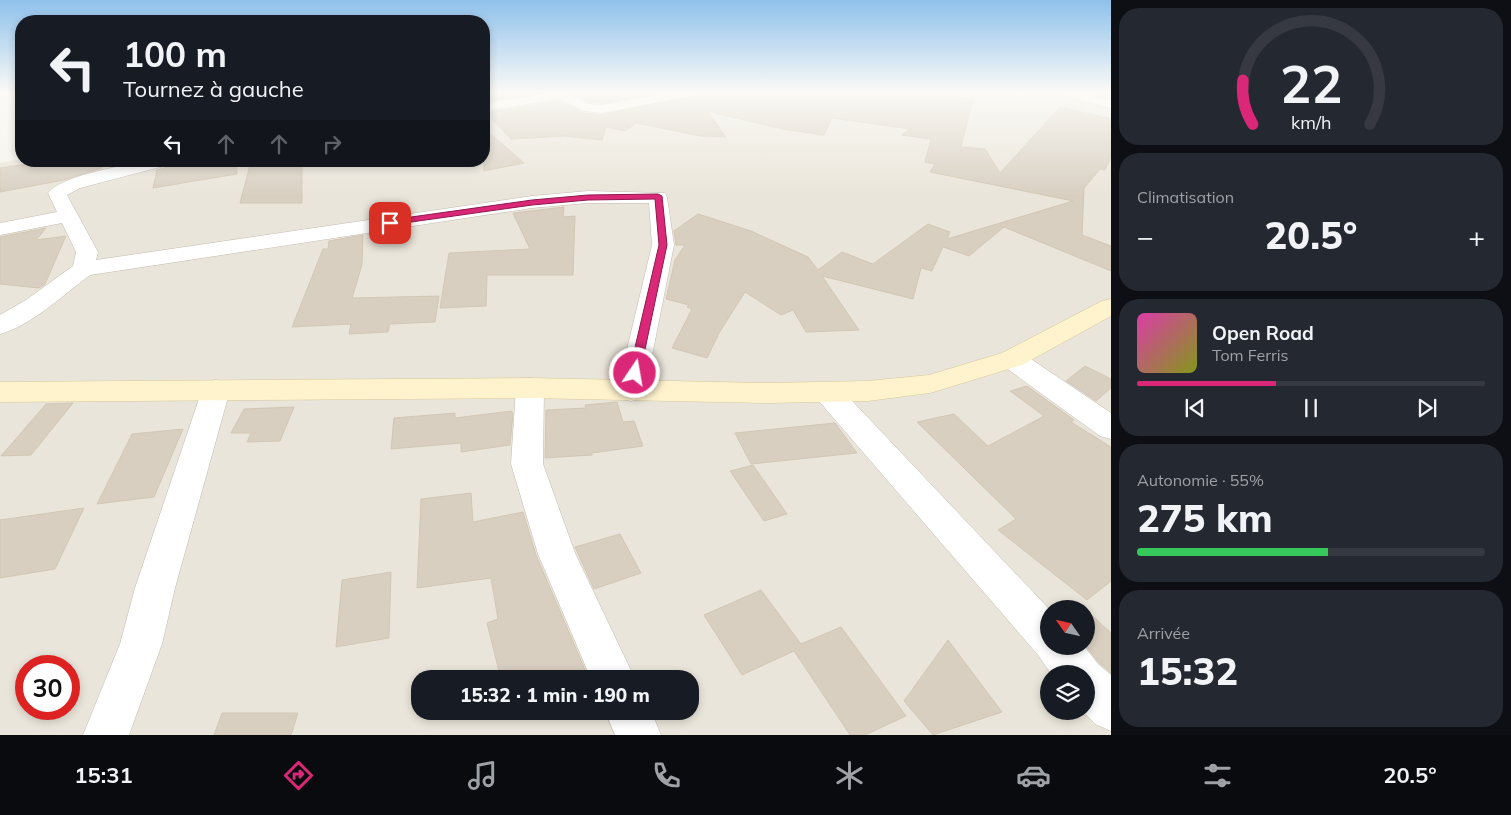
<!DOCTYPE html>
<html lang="fr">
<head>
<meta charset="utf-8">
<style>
	body { margin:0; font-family:Mulish,sans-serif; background:#242831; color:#f1f3f6; height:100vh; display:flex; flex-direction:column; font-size:19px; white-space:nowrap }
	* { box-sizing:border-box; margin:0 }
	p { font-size:16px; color:#9ea1a6 }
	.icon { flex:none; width:28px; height:28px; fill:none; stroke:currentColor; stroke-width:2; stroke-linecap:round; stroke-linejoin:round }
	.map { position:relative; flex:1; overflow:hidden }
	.side { display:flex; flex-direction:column; gap:8px; padding:8px; background:#0d0f14; width:400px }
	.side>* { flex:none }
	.top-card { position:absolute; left:15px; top:15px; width:475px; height:152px; border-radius:20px; box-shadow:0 2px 8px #0003; background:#171b24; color:#f1f3f6; overflow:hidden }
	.needle { width:32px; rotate:304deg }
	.buttons { position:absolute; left:1040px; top:600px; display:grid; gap:10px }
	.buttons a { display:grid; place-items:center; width:55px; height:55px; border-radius:50%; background:#171b24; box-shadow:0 2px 8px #0003; font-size:25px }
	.speed { position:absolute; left:15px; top:655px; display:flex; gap:10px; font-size:25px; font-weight:700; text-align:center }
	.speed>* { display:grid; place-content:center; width:65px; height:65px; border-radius:50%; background:#171b24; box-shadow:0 2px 8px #0003; line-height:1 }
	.speed .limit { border:8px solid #d22; background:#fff; color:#111 }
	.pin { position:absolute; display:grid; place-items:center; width:42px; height:42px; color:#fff; margin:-21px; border-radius:10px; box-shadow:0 2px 8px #0006 }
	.me { position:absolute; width:55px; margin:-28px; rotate:12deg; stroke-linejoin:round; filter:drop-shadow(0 0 4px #0008) }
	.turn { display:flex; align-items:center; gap:18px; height:105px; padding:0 25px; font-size:22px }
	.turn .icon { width:65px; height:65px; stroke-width:2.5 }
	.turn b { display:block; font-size:35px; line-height:42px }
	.lanes { display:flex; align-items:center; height:48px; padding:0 25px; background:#0003; justify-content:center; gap:25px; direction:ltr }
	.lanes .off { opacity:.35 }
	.big { font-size:38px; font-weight:800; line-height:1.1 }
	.side .widget { flex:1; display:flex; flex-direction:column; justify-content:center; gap:8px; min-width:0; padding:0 18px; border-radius:20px; background:#242831 }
	.side .dial { align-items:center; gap:0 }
	.dial svg { height:130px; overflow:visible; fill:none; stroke:#363941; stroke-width:7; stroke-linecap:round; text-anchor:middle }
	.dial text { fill:#f1f3f6; stroke:none }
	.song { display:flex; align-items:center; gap:15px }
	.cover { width:60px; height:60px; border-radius:8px; background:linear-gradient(135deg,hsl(320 70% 55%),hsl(70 70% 35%)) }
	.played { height:5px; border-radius:2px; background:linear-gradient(90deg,#db2777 40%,#363941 40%) }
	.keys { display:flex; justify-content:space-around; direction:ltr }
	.heat { display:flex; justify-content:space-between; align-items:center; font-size:28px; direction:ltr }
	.charge { height:8px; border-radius:4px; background:linear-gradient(90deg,#34c759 55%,#363941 0) }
	.trip { position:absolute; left:411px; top:670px; width:288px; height:50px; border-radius:20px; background:#171b24; box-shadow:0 2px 8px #0003; font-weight:800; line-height:50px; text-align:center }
	.dock { display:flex; height:80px; justify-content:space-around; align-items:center; background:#090b0e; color:#9ea1a6 }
	.dock .icon { width:35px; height:35px }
	.dock .selected { color:#db2777 }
	.dock b { font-size:22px; color:#f1f3f6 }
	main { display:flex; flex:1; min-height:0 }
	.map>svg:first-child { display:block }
	.residential { fill:#eae5da; fill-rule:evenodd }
	.building { fill:#d8cfc1; stroke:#d3c7b4 }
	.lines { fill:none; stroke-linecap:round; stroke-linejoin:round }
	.minor-casing { stroke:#c2bbae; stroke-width:1 }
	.secondary-casing { stroke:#d6c79b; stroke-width:1 }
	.minor { fill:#fff; fill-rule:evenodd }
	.secondary { fill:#fff3cd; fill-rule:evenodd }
	.route { fill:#db2777; stroke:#8e194d }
</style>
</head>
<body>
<main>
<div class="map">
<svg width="1111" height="735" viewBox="0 0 1111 735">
	<rect width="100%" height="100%" fill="#f6f3ec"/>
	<path class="residential" d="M484 93H1111V735H0V163L21 159V161H484ZM1049 609H1086V646H1049ZM26 666H69V709H26ZM1049 674H1086V711H1049ZM420 679H690V711H420Z"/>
	<g class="building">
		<polygon points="484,93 541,93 484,101"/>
		<polygon points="570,93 659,93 602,103 590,102"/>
		<polygon points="732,93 928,93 973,99 961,147 985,149 1000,173 1060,107 1111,119 1111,157 1105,170 1100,169 1084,188 1082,235 1111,246 1111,271 1004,227 969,256 943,247 932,271 921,268 913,299 822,276 859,330 806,332 793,310 781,315 745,292 719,333 707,358 672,348 692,309 687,307 689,305 666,299 675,260 685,245 676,245 674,231 698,214 751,231 808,257 818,270 842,252 873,264 928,224 950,232 947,239 1073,201 930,172 935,164 925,162 931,139 902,135 910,129 832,118 824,135 782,129 707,111 726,137 701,136 636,123 625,131 606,127 602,140 564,136 511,139 486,113 560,101 583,113 602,115 688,97"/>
		<polygon points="484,128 524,163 484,171"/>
		<polygon points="47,161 102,161 102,168 64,180 0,192 0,168"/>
		<polygon points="236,161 237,174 153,188 157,170 168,167 172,162"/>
		<polygon points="251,161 302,161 302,203 240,203"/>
		<polygon points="564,207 563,217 575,216 573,275 487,275 486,306 440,308 449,253 530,249 513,213"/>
		<polygon points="46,228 36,240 66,236 45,284 39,288 0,284 0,237"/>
		<polygon points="363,235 362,265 352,298 439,296 435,322 390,324 388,332 349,334 351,324 292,327 323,249 328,249 329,241"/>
		<polygon points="1085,366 1111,379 1111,388 1096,401 1066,381"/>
		<polygon points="1027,386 1074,420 1071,422 1111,447 1111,581 1087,600 998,530 1016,519 917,422 954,414 988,446 1044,416 1010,391"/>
		<polygon points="617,402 623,422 634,421 643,446 592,453 592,455 545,458 546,410 586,408 585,405"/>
		<polygon points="73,403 31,455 1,456 46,404"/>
		<polygon points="294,407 280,441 247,442 251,433 231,433 244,409"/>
		<polygon points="511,411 513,413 510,445 461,452 461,443 391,449 394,418 455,413 455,418"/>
		<polygon points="835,423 857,453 751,464 735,433"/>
		<polygon points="183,429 154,497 97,504 132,434"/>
		<polygon points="753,465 787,514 764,521 730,471"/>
		<polygon points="471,493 473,522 523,512 536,555 589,679 501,679 487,623 498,619 491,578 417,588 421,499"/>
		<polygon points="84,508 55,569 0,578 0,520"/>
		<polygon points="620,534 641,573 594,589 575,547"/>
		<polygon points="391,572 389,638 336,647 342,580"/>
		<polygon points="761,590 801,644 841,627 906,716 865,735 850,735 794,651 742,675 704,615"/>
		<polygon points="1086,610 1111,633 1111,673 1099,663 1086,646"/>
		<polygon points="948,640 1002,712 933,735 904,701"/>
		<polygon points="222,713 298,713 291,735 214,735"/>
	</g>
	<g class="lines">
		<defs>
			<g id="minor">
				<polygon points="551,93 567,93 589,104 602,105 667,93 691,93 685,97 602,113 584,111 560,99 484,111 484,103"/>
				<polygon points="1062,93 1082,93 1111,100 1111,108 1063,96"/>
				<path d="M141 161H170L168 165 80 188 67 195 98 252 96 260 532 196 588 191 665 193 667 197 674 245 645 391 641 398 631 401 621 398 617 391 652 245 649 203H588L532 208 90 275C64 294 31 326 0 334V315L26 300 73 266 76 252 62 223 0 235V223L57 212 48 193C60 176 120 167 141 161Z"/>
				<polygon points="1012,350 1022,353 1111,413 1111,439 1100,436 1002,365 998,359 1002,353"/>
				<polygon points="530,378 540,381 544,388 543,464 575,553 635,679 591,679 538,554 511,464 516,388 520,381"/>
				<polygon points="216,380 226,383 230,390 175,588 162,644 129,735 83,735 120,644 135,588 202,390 206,383"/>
				<polygon points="828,383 838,386 1049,609 1049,646 1084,646 1098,664 1111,675 1111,731 1095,724 1083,711 1086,711 1086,674 1051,674 1038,655 818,400 814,393 818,386"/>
				<polygon points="605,711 651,711 661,735 615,735"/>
			</g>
			<polygon id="secondary" points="1111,299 1111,316 1022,365 930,393 868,401 767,403 530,398 0,402 0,382 530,378 767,383 868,381 929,375 1002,353 1102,301"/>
		</defs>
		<use href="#minor" class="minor-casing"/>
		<use href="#secondary" class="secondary-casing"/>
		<use href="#minor" class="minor"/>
		<use href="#secondary" class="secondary"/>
	</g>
	<linearGradient id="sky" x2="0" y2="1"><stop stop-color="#8fc1ec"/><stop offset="0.47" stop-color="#fbfaf6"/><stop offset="1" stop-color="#fbfaf6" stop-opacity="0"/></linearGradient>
	<rect width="1111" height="196" fill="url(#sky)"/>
	<polygon class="route" points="658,194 662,196 667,245 640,373 635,377 629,373 659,245 655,199 588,200 532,205 390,225 386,223 390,220 532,200 588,195"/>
</svg>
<div class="buttons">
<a><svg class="needle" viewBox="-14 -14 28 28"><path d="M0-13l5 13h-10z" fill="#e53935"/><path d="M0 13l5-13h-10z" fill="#9ea1a6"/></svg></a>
<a><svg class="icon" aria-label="layers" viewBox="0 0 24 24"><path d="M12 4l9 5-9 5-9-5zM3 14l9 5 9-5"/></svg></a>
</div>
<div class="speed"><div class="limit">30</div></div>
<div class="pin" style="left:390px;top:223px;background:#d93025"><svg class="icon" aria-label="arrive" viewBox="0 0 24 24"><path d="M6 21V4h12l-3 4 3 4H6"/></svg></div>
<svg class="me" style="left:635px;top:373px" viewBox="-20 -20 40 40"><circle r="17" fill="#db2777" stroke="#fff" stroke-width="3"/><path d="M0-11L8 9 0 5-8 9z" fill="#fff"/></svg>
<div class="trip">15:32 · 1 min · 190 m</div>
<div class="top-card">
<div class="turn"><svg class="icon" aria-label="left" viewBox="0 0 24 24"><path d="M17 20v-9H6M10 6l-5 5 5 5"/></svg><div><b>100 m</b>Tournez à gauche</div></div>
<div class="lanes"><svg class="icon" aria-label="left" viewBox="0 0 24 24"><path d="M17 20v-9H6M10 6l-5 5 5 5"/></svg><svg class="icon off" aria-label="ahead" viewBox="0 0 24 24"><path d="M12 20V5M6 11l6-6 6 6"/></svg><svg class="icon off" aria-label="ahead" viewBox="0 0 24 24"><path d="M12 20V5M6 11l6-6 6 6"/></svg><svg class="icon off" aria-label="right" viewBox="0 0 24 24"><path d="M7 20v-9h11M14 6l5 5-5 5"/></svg></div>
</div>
</div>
<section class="side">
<div class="widget dial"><svg viewBox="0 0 100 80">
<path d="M14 69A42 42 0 1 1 86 69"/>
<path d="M14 69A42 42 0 0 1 8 42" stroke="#db2777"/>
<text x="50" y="56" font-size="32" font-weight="700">22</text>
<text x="50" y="72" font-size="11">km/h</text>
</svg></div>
<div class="widget"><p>Climatisation</p>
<div class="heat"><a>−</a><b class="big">20.5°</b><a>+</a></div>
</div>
<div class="widget">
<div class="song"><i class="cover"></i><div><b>Open Road</b><p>Tom Ferris</p></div></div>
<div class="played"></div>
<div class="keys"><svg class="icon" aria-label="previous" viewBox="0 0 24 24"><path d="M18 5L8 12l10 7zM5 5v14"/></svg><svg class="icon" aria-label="pause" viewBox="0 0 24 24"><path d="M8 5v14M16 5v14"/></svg><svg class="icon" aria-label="next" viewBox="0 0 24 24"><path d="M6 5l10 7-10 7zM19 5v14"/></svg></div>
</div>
<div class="widget"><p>Autonomie · 55%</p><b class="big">275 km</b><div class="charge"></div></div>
<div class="widget"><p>Arrivée</p><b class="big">15:32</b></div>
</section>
</main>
<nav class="dock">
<b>15:31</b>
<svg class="icon selected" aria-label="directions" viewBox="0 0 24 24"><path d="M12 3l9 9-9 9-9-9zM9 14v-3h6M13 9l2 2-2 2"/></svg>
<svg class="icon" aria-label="music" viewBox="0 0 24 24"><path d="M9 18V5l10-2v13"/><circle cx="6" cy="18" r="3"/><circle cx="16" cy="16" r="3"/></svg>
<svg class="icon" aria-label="phone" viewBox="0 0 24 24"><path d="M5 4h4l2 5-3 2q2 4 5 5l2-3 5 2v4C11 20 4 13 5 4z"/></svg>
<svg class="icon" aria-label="climate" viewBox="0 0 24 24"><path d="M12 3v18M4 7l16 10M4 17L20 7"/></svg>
<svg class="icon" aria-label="car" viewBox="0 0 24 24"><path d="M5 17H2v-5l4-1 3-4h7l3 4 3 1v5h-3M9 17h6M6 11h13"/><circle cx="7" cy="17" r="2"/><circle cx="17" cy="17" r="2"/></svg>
<svg class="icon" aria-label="filters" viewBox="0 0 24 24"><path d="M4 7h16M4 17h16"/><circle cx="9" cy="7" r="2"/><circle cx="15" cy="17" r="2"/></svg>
<b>20.5°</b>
</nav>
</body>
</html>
